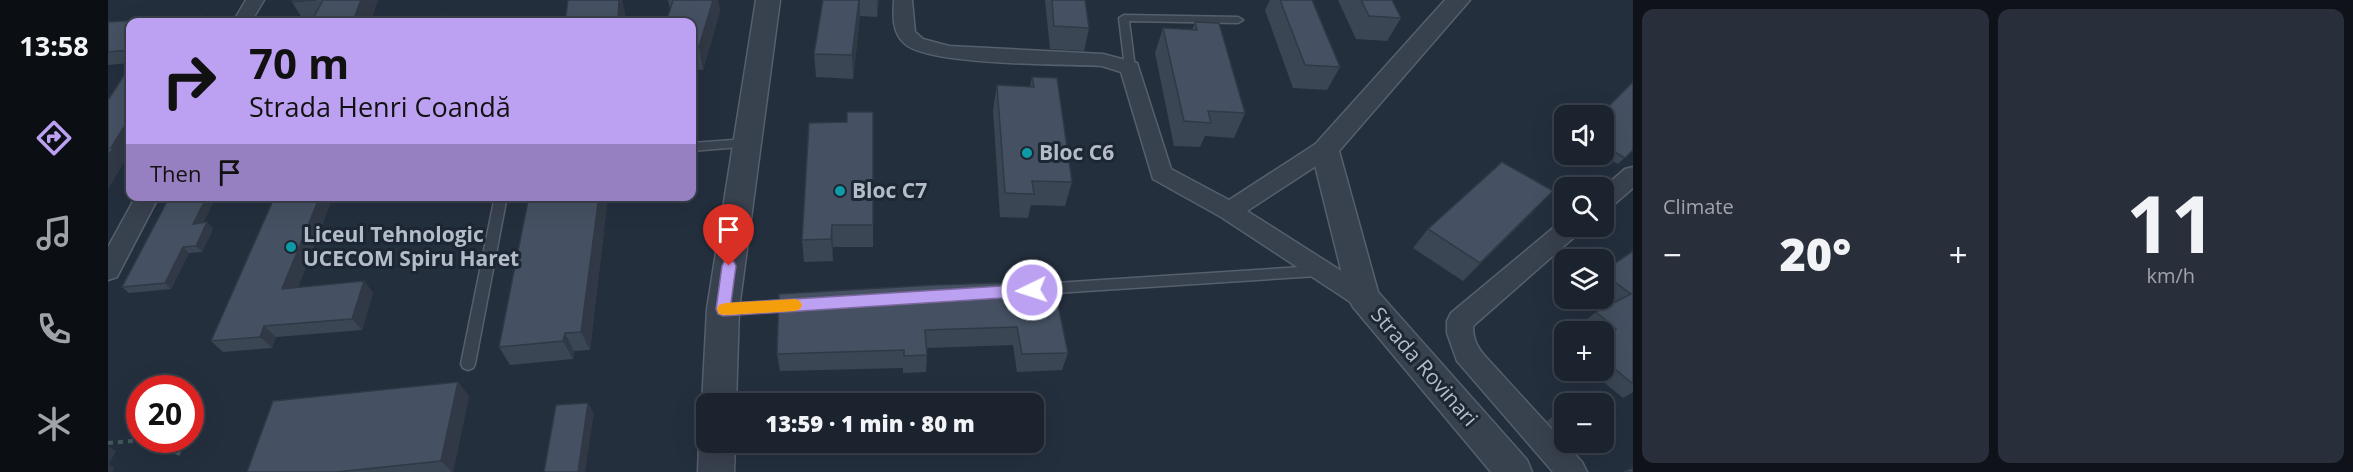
<!DOCTYPE html>
<html lang="en">
<head>
<meta charset="utf-8">
<style>
	body { margin:0; font-family:"Open Sans",sans-serif; background:#282f3a; color:#f1f3f6; height:100vh; display:flex; flex-direction:column; font-size:22px; white-space:nowrap }
	* { box-sizing:border-box; margin:0 }
	p { font-size:20px; color:#a0a4aa }
	.icon { flex:none; width:33px; height:33px; fill:none; stroke:currentColor; stroke-width:2; stroke-linecap:round; stroke-linejoin:round }
	.map { position:relative; flex:1; overflow:hidden }
	.side { display:flex; flex-direction:column; gap:9px; padding:9px; background:#0f1319; width:720px }
	.side>* { flex:none }
	.top-card { position:absolute; left:18px; top:18px; width:570px; height:183px; border-radius:12px; box-shadow:0 6px 24px #0002,0 0 0 2px #39404a; background:#bca0f2; color:#111; overflow:hidden }
	.tools { position:absolute; left:1446px; top:105px; display:grid; gap:12px }
	.tools a { display:grid; place-items:center; width:60px; height:60px; border-radius:12px; background:#1b232e; box-shadow:0 6px 24px #0002,0 0 0 2px #39404a; font-size:30px }
	.speed { position:absolute; left:18px; top:375px; display:flex; gap:12px; font-size:30px; font-weight:700; text-align:center }
	.speed>* { display:grid; place-content:center; width:78px; height:78px; border-radius:50%; background:#1b232e; box-shadow:0 6px 24px #0002,0 0 0 2px #39404a; line-height:1 }
	.speed .limit { border:9px solid #d22; background:#fff; color:#111 }
	.pin { position:absolute; display:grid; place-items:center; width:51px; height:51px; color:#fff; margin:-62px -26px; border-radius:50% 50% 50% 0; rotate:-45deg; box-shadow:0 0 6px #0007 }
	.pin .icon { rotate:45deg }
	.me { position:absolute; width:66px; margin:-33px; rotate:266deg; stroke-linejoin:round; filter:drop-shadow(0 0 4px #0008) }
	.turn { display:flex; align-items:center; gap:21px; height:126px; padding:0 24px; font-size:27px }
	.turn .icon { width:78px; height:78px; stroke-width:2.5 }
	.turn b { display:block; font-size:42px; line-height:51px }
	.then { display:flex; align-items:center; height:57px; padding:0 24px; background:#0003; gap:12px; font-size:22px }
	.big { font-size:45px; font-weight:800; line-height:1.1 }
	.side .card { flex:1; display:flex; flex-direction:column; justify-content:center; gap:9px; min-width:0; padding:0 21px; border-radius:12px; background:#282f3a }
	.side .dial { align-items:center; gap:0 }
	.dial b { font-size:78px; line-height:1 }
	.heat { display:flex; justify-content:space-between; align-items:center; font-size:33px; direction:ltr }
	.side .tiles { flex:1; display:grid; gap:9px; grid-template-columns:repeat(2,1fr) }
	.trip { position:absolute; left:588px; top:393px; width:348px; height:60px; border-radius:12px; background:#1b232e; box-shadow:0 6px 24px #0002,0 0 0 2px #39404a; font-weight:800; line-height:60px; text-align:center }
	main { display:flex; flex:1; min-height:0 }
	.tab-bar { display:flex; flex-direction:column; width:108px; justify-content:space-around; align-items:center; background:#0b0e12; color:#a0a4aa }
	.tab-bar .icon { width:42px; height:42px }
	.tab-bar .active { color:#bca0f2 }
	.tab-bar b { font-size:27px; color:#f1f3f6 }
	.map>svg:first-child { display:block }
	.lines { fill:none; stroke-linecap:round; stroke-linejoin:round }
	.service-casing { stroke:#565f6c; stroke-width:3 }
	.minor-casing { stroke:#565f6c; stroke-width:3 }
	.tertiary-casing { stroke:#565f6c; stroke-width:3 }
	.path { stroke:#44595c; stroke-width:4; stroke-dasharray:5 5; stroke-linecap:butt }
	.service { fill:#38414e; fill-rule:evenodd }
	.minor { fill:#38414e; fill-rule:evenodd }
	.tertiary { fill:#38414e; fill-rule:evenodd }
	.wall { fill:#3b4654 }
	.shaded-wall { fill:#303945 }
	.building { fill:#455162; stroke:#303945; stroke-width:1.5 }
	.route { fill:#bca0f2; stroke:#7a689d; stroke-width:1.5 }
	.slow { fill:#f59e0b }
	.culture-dot { fill:#0f9aa8; stroke:#1d2633; stroke-width:2 }
	.labels { text-anchor:middle; stroke-width:6; stroke-linejoin:round; paint-order:stroke }
	.poi-label { font-size:21px; font-weight:bold; fill:#b4bcc9; stroke:#1d2633; text-anchor:start }
	.street-label { font-size:21px; fill:#b4bcc9; stroke:#1d2633 }
</style>
</head>
<body>
<main>
<nav class="tab-bar">
<b>13:58</b>
<svg class="icon active" aria-label="directions" viewBox="0 0 24 24"><path d="M12 3l9 9-9 9-9-9zM9 14v-3h6M13 9l2 2-2 2"/></svg>
<svg class="icon" aria-label="music" viewBox="0 0 24 24"><path d="M9 18V5l10-2v13"/><circle cx="6" cy="18" r="3"/><circle cx="16" cy="16" r="3"/></svg>
<svg class="icon" aria-label="phone" viewBox="0 0 24 24"><path d="M5 4h4l2 5-3 2q2 4 5 5l2-3 5 2v4C11 20 4 13 5 4z"/></svg>
<svg class="icon" aria-label="climate" viewBox="0 0 24 24"><path d="M12 3v18M4 7l16 10M4 17L20 7"/></svg>
</nav>
<div class="map">
<svg width="1525" height="472" viewBox="0 0 1525 472">
	<rect width="100%" height="100%" fill="#242f3e"/>
	<g class="lines">
		<defs>
			<g id="service">
				<polygon points="1016,15 1130,17 1135,20 1130,23 1021,21 1027,68 1022,71 1017,68 1011,18"/>
				<polygon points="639,139 644,143 643,146 584,151 584,143"/>
				<polygon points="387,196 399,196 367,364 365,368 360,370 355,368 353,364"/>
				<polygon points="1209,266 1213,267 1215,271 1213,275 1209,276 932,294 928,293 926,289 928,285 932,284"/>
				<polygon points="687,300 692,301 693,305 692,309 687,310 615,314 610,313 609,309 610,305 615,304"/>
			</g>
			<g id="minor">
				<polygon points="138,0 156,0 143,22 125,22"/>
				<path d="M786 0H804L807 32 815 39 841 46 995 54 1029 63 1063 169 1121 200 1209 143 1217 141 1225 143 1228 149 1225 155 1139 211 1265 291 1269 298 1265 305 1256 308 1247 305 1113 217 1045 179 1013 72 994 66C957 64 818 66 796 43 784 32 785 15 786 0Z"/>
				<polygon points="1525,167 1525,188 1504,206 1496,209 1495,188 1517,169"/>
				<polygon points="28,196 51,196 9,277 0,280 0,247"/>
				<path d="M1456 219V226H1476L1472 232 1365 326C1365 338 1368 345 1376 355L1474 462 1479 472H1445L1349 361 1339 333V321L1343 313Z"/>
			</g>
			<g id="tertiary">
				<polygon points="648,0 672,0 631,309 628,404 598,404 598,415 594,404 599,309"/>
				<polygon points="1337,0 1362,0 1231,151 1270,292 1419,460 1424,472 1383,472 1245,307 1240,298 1203,149"/>
				<polygon points="598,429 598,442 627,442 626,472 590,472 591,442"/>
			</g>
		</defs>
		<use href="#service" class="service-casing"/>
		<use href="#minor" class="minor-casing"/>
		<use href="#tertiary" class="tertiary-casing"/>
		<polyline class="path" points="0,443 36,440 75,455"/>
		<use href="#service" class="service"/>
		<use href="#minor" class="minor"/>
		<use href="#tertiary" class="tertiary"/>
	</g>
	<g class="wall">
		<polygon points="185,0 270,0 263,20 339,22 204,21 196,21 184,2"/>
		<polygon points="560,0 610,0 612,11 595,70 584,69 584,22 562,9"/>
		<polygon points="715,0 771,0 769,17 752,16 745,79 708,77 706,54"/>
		<polygon points="937,0 977,0 981,28 976,51 942,49"/>
		<polygon points="1162,0 1204,0 1232,67 1219,90 1185,88 1157,10"/>
		<polygon points="1230,0 1284,0 1293,18 1279,41 1248,39"/>
		<polygon points="0,22 22,22 22,63 0,65"/>
		<polygon points="1087,22 1137,113 1126,138 1097,136 1092,147 1066,146 1047,53 1055,28 1084,30"/>
		<polygon points="924,77 964,182 957,206 923,205 920,218 892,217 885,110 889,85 922,87"/>
		<polygon points="765,112 765,247 725,247 725,261 696,262 694,240 739,122"/>
		<polygon points="1496,116 1525,150 1510,164 1492,154 1496,154"/>
		<polygon points="62,196 108,196 95,223 99,222 105,229 94,252 81,253 63,289 21,293 14,287"/>
		<polygon points="225,197 190,287 256,281 265,293 254,330 168,337 164,348 115,352 103,341"/>
		<polygon points="499,204 482,350 466,351 465,359 402,365 391,347"/>
		<polygon points="1427,210 1355,281 1305,248 1320,229"/>
		<polygon points="1525,251 1525,392 1515,398 1481,370 1496,370 1496,332 1485,332 1474,323 1488,312 1506,303 1496,295 1496,271"/>
		<polygon points="826,285 960,353 954,370 909,372 905,345 819,348 819,355 818,372 795,373 795,368 672,371 669,354"/>
		<polygon points="361,396 345,472 139,472"/>
		<polygon points="1456,411 1456,440 1439,421 1447,415"/>
	</g>
	<g class="shaded-wall">
		<polygon points="253,0 270,0 262,22 245,21"/>
		<polygon points="511,0 514,0 517,12 517,22 510,22"/>
		<polygon points="605,0 610,0 612,11 595,70 591,47"/>
		<polygon points="751,0 752,0 752,16 745,79 744,55"/>
		<polygon points="769,0 771,0 769,17"/>
		<polygon points="94,16 99,22 90,22"/>
		<polygon points="336,16 339,22 334,22"/>
		<polygon points="22,117 22,148 16,158 18,160 0,189 0,156 3,148"/>
		<polygon points="1445,191 1427,210 1355,281 1372,263"/>
		<polygon points="99,196 108,196 91,230 85,224"/>
		<polygon points="212,196 225,197 185,300 174,289"/>
		<polygon points="491,196 497,196 499,204 482,350 473,332"/>
		<polygon points="99,222 105,229 94,252 88,246"/>
		<polygon points="724,225 725,247 725,261 723,239"/>
		<polygon points="75,247 81,253 63,289 57,283"/>
		<polygon points="256,281 265,293 254,330 244,319"/>
		<polygon points="156,326 168,337 164,348 152,337"/>
		<polygon points="457,333 466,351 465,359 455,341"/>
		<polygon points="350,382 361,396 345,472 344,472 333,461"/>
		<polygon points="480,403 486,413 477,472 470,472"/>
		<polygon points="0,446 8,451 1,464 6,468 4,472 0,472"/>
	</g>
	<g class="building">
		<polygon points="185,0 208,0 184,2"/>
		<polygon points="215,0 253,0 245,21 336,16 334,22 203,22"/>
		<polygon points="460,0 511,0 510,22 457,22"/>
		<polygon points="565,0 605,0 591,47 584,46 584,22 558,22"/>
		<polygon points="715,0 751,0 744,55 706,54"/>
		<polygon points="944,0 977,0 981,28 946,26"/>
		<polygon points="1172,0 1204,0 1232,67 1197,65"/>
		<polygon points="1253,0 1284,0 1293,18 1261,16"/>
		<polygon points="94,16 90,22 22,22 22,50 0,52 0,22"/>
		<polygon points="1087,22 1111,23 1137,113 1100,111 1103,123 1076,121 1055,28 1089,30"/>
		<polygon points="22,66 22,117 3,148 6,147 0,156 0,100"/>
		<polygon points="924,77 949,78 964,182 924,181 926,194 897,193 889,85 926,87"/>
		<polygon points="1525,82 1525,150 1517,158 1496,146 1496,116 1491,116"/>
		<polygon points="739,112 765,112 765,225 724,225 723,239 694,240 701,123 739,122"/>
		<polygon points="1394,162 1445,191 1372,263 1320,229"/>
		<polygon points="62,196 99,196 85,224 99,222 88,246 75,247 57,283 14,287"/>
		<polygon points="167,196 212,196 174,289 256,281 244,319 156,326 152,337 103,341"/>
		<polygon points="421,196 491,196 473,332 457,333 455,341 391,347"/>
		<polygon points="1525,251 1525,384 1496,360 1496,336 1508,329 1488,312 1523,294 1496,274 1496,271"/>
		<polygon points="945,281 960,353 914,354 909,327 817,330 819,355 796,356 796,350 669,354 671,294 826,285"/>
		<polygon points="350,382 333,461 228,472 139,472 165,401"/>
		<polygon points="480,403 470,472 436,472 448,405"/>
		<polygon points="1456,411 1456,426 1447,415"/>
		<polygon points="1525,468 1525,472 1516,472"/>
	</g>
	<polygon class="route" points="621,261 626,262 628,266 623,303 924,284 929,286 931,290 929,294 924,296 615,316 610,314 608,309 614,266 616,262"/>
	<polygon class="slow" points="687,299 692,301 694,305 692,309 687,311 617,315 611,314 609,309 611,305 617,303"/>
	<g class="culture-dot">
		<circle cx="919" cy="153" r="6"/>
		<circle cx="732" cy="191" r="6"/>
		<circle cx="183" cy="247" r="6"/>
	</g>
	<g class="labels">
		<g class="poi-label">
			<text x="931" y="160">Bloc C6</text>
			<text x="744" y="198">Bloc C7</text>
			<text x="195" y="242">Liceul Tehnologic<tspan x="195" dy="24">UCECOM Spiru Haret</tspan></text>
		</g>
		<g class="street-label">
			<text transform="translate(1316 367) rotate(49)" y="7">Strada Rovinari</text>
		</g>
	</g>
</svg>
<div class="tools">
<a><svg class="icon" aria-label="sound" viewBox="0 0 24 24"><path d="M4 9h4l5-4v14l-5-4H4zM17 9q2 3 0 6"/></svg></a>
<a><svg class="icon" aria-label="search" viewBox="0 0 24 24"><circle cx="10" cy="10" r="6"/><path d="M15 15l6 6"/></svg></a>
<a><svg class="icon" aria-label="layers" viewBox="0 0 24 24"><path d="M12 4l9 5-9 5-9-5zM3 14l9 5 9-5"/></svg></a>
<a>+</a>
<a>−</a>
</div>
<div class="speed"><div class="limit">20</div></div>
<div class="pin" style="left:621px;top:266px;background:#d93025"><svg class="icon" aria-label="arrive" viewBox="0 0 24 24"><path d="M6 21V4h12l-3 4 3 4H6"/></svg></div>
<svg class="me" style="left:924px;top:290px" viewBox="-20 -20 40 40"><circle r="17" fill="#bca0f2" stroke="#fff" stroke-width="3"/><path d="M0-11L8 9 0 5-8 9z" fill="#fff"/></svg>
<div class="trip">13:59 · 1 min · 80 m</div>
<div class="top-card">
<div class="turn"><svg class="icon" aria-label="right" viewBox="0 0 24 24"><path d="M7 20v-9h11M14 6l5 5-5 5"/></svg><div><b>70 m</b>Strada Henri Coandă</div></div>
<div class="then">Then<svg class="icon" aria-label="arrive" viewBox="0 0 24 24"><path d="M6 21V4h12l-3 4 3 4H6"/></svg></div>
</div>
</div>
<section class="side">
<div class="tiles">
<div class="card"><p>Climate</p>
<div class="heat"><a>−</a><b class="big">20°</b><a>+</a></div>
</div>
<div class="card dial"><b>11</b><p>km/h</p></div>
</div>
</section>
</main>
</body>
</html>
